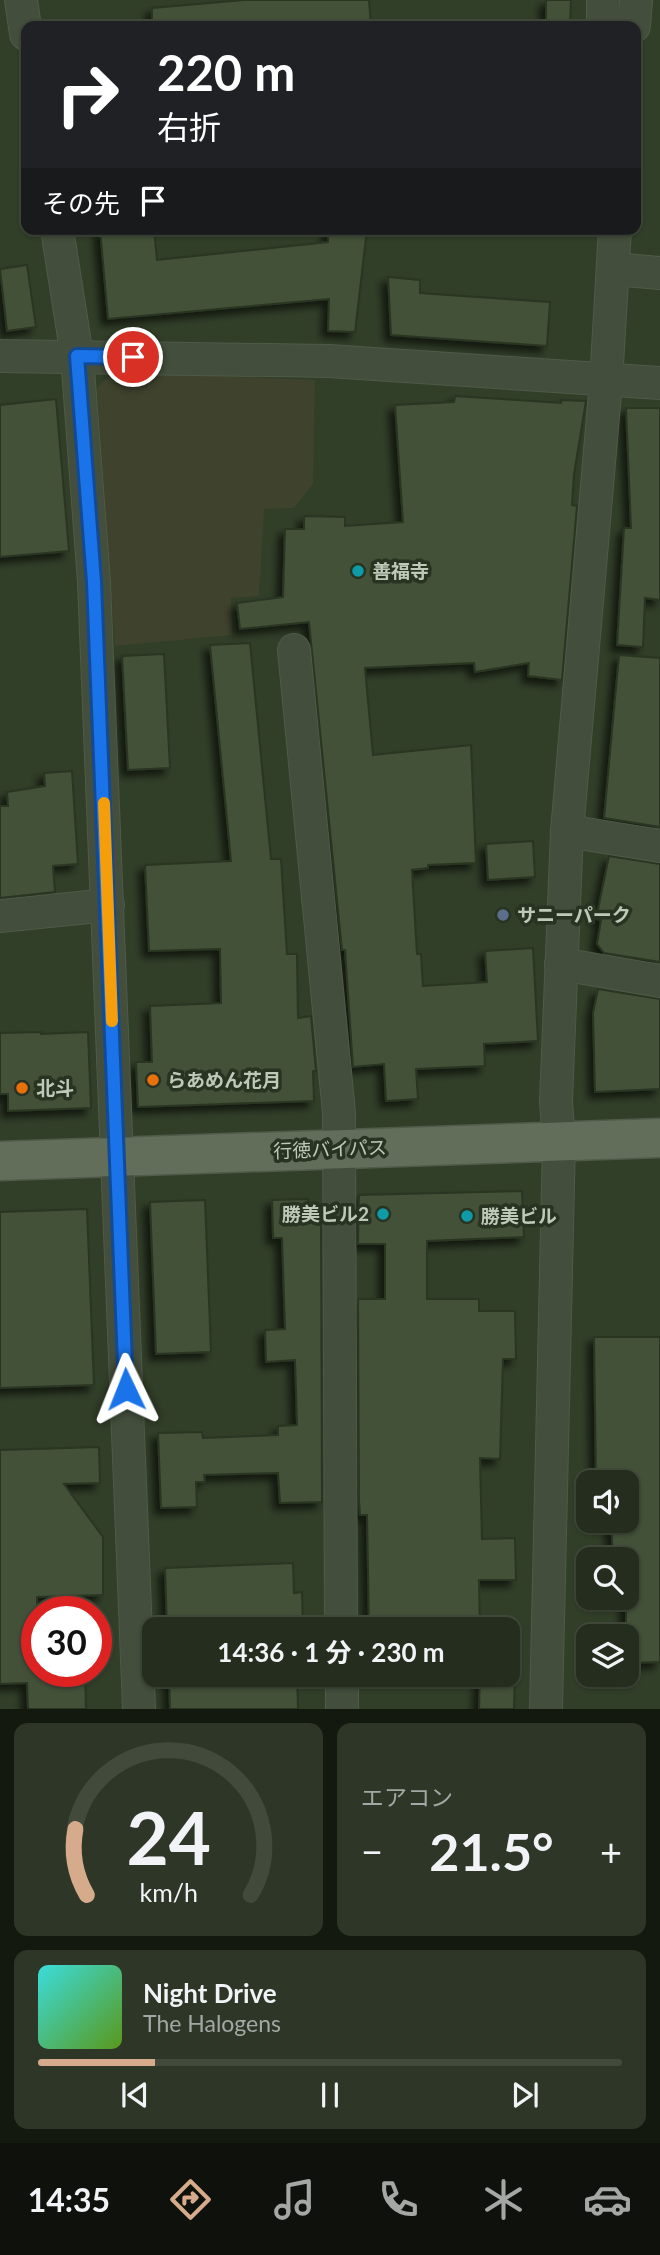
<!DOCTYPE html>
<html lang="ja">
<head>
<meta charset="utf-8">
<style>
	body { margin:0; font-family:Lato,"Noto Sans JP",sans-serif; background:#2d3627; color:#f1f3f6; height:100vh; display:flex; flex-direction:column; font-size:26px; white-space:nowrap }
	* { box-sizing:border-box; margin:0 }
	p { font-size:23px; color:#a3a8a4 }
	.icon { flex:none; width:38px; height:38px; fill:none; stroke:currentColor; stroke-width:2; stroke-linecap:round; stroke-linejoin:round }
	.map { position:relative; height:1709px; overflow:hidden }
	.details { display:flex; flex-direction:column; gap:14px; padding:14px; background:#141910; flex:1 }
	.details>* { flex:none }
	.banner { position:absolute; left:21px; top:21px; width:620px; height:214px; border-radius:14px; box-shadow:0 2px 5px #0004,0 0 0 2px #424a3c; background:#202124; color:#fff; overflow:hidden }
	.buttons { position:absolute; left:576px; top:1470px; display:grid; gap:14px }
	.buttons a { display:grid; place-items:center; width:63px; height:63px; border-radius:14px; background:#252e1e; box-shadow:0 2px 5px #0004,0 0 0 2px #424a3c; font-size:35px }
	.speed { position:absolute; left:21px; top:1596px; display:flex; gap:14px; font-size:35px; font-weight:700; text-align:center }
	.speed>* { display:grid; place-content:center; width:91px; height:91px; border-radius:50%; background:#252e1e; box-shadow:0 2px 5px #0004,0 0 0 2px #424a3c; line-height:1 }
	.speed .limit { border:10px solid #d22; background:#fff; color:#111 }
	.pin { position:absolute; display:grid; place-items:center; width:60px; height:60px; color:#fff; margin:-30px; border:4px solid #fff; border-radius:50%; box-shadow:0 2px 7px #0007 }
	.me { position:absolute; width:77px; margin:-38px; rotate:358deg; stroke-linejoin:round; filter:drop-shadow(0 0 5px #0008) }
	.turn { display:flex; align-items:center; gap:24px; height:147px; padding:0 21px; font-size:32px }
	.turn .icon { width:91px; height:91px; stroke-width:2.5 }
	.turn b { display:block; font-size:49px; line-height:60px }
	.then { display:flex; align-items:center; height:66px; padding:0 21px; background:#0003; gap:14px; font-size:26px }
	.big { font-size:52px; font-weight:700; line-height:1.1 }
	.details .widget { flex:1; display:flex; flex-direction:column; justify-content:center; gap:10px; min-width:0; padding:0 24px; border-radius:14px; background:#2d3627 }
	.details .dial { align-items:center; gap:0 }
	.dial svg { height:182px; overflow:visible; fill:none; stroke:#424a3c; stroke-width:7; stroke-linecap:round; text-anchor:middle }
	.dial text { fill:#f1f3f6; stroke:none }
	.song { display:flex; align-items:center; gap:21px }
	.cover { width:84px; height:84px; border-radius:10px; background:linear-gradient(135deg,hsl(180 70% 55%),hsl(90 70% 35%)) }
	.played { height:7px; border-radius:4px; background:linear-gradient(90deg,#d6ab8b 20%,#424a3c 20%) }
	.keys { display:flex; justify-content:space-around; direction:ltr }
	.heat { display:flex; justify-content:space-between; align-items:center; font-size:38px; direction:ltr }
	.details .tiles { flex:1; display:grid; gap:14px; grid-template-columns:1fr 1fr }
	.widget:last-child { grid-column:span 2 }
	.trip { position:absolute; left:142px; top:1617px; width:378px; height:70px; border-radius:14px; background:#252e1e; box-shadow:0 2px 5px #0004,0 0 0 2px #424a3c; font-weight:700; line-height:70px; text-align:center }
	.tab-bar { display:flex; height:112px; justify-content:space-around; align-items:center; background:#0f120c; color:#a3a8a4 }
	.tab-bar .icon { width:49px; height:49px }
	.tab-bar .active { color:#d6ab8b }
	.tab-bar b { font-size:32px; color:#f1f3f6 }
	.map>svg:first-child { display:block }
	.green { fill:#3f422d }
	.building { fill:#425137; stroke:#2a3523; stroke-width:2; filter:url(#shadow) }
	.lines { fill:none; stroke-linecap:round; stroke-linejoin:round }
	.minor-casing { stroke:#4f5a48; stroke-width:34 }
	.major-casing { stroke:#4f5a48; stroke-width:41 }
	.minor { stroke:#434e3c; stroke-width:32 }
	.major { stroke:#626e5a; stroke-width:38 }
	.route-casing { stroke:#114b97; stroke-width:18 }
	.route { stroke:#1a73e8; stroke-width:12 }
	.slow { stroke:#f59e0b; stroke-width:12 }
	.culture-dot { fill:#0f9aa8; stroke:#283321; stroke-width:2.5 }
	.service-dot { fill:#5c6f8a; stroke:#283321; stroke-width:2.5 }
	.food-dot { fill:#e8710a; stroke:#283321; stroke-width:2.5 }
	.labels { text-anchor:middle; stroke-width:7; stroke-linejoin:round; paint-order:stroke }
	.poi-label { font-size:19px; font-weight:bold; fill:#bec9b8; stroke:#283321; text-anchor:start }
	.street-label { font-size:19px; fill:#bec9b8; stroke:#283321 }
</style>
</head>
<body>
<div class="map">
<svg width="660" height="1709" viewBox="0 0 660 1709">
	<defs>
		<filter id="shadow"><feDropShadow dx="-6" dy="6" stdDeviation="3.5" flood-color="#0009"/></filter>
	</defs>
	<rect width="100%" height="100%" fill="#313e28"/>
	<polygon class="green" points="113,372 315,380 313,484 294,508 264,509 259,596 231,598 232,635 115,646 97,388"/>
	<g class="building">
		<polygon points="244,0 369,0 371,26 152,26 152,8"/>
		<polygon points="546,0 571,0 570,26 546,26"/>
		<polygon points="100,229 154,229 157,260 328,242 328,229 367,229 355,332 328,331 329,299 108,319"/>
		<polygon points="27,265 36,327 7,331 0,269"/>
		<polygon points="388,277 420,280 420,293 550,302 547,346 391,335"/>
		<polygon points="455,396 561,403 561,400 586,401 574,474 572,505 577,506 562,680 528,676 529,663 475,672 474,663 365,668 373,755 471,745 476,863 428,865 428,868 412,870 417,954 421,954 423,986 487,982 485,951 533,948 538,1041 484,1044 485,1066 416,1069 418,1099 386,1101 384,1064 353,1067 345,950 342,950 309,622 240,629 237,603 283,597 285,529 304,529 304,516 345,517 345,526 403,522 395,405 454,402"/>
		<polygon points="56,399 69,551 0,557 0,405"/>
		<polygon points="626,408 660,408 660,600 645,598 643,647 617,645 624,528 631,528"/>
		<polygon points="250,643 271,859 281,859 287,954 297,954 298,1018 311,1016 316,1071 313,1071 314,1101 138,1107 136,1062 152,1062 150,1006 221,1003 220,949 149,951 145,865 231,861 210,645"/>
		<polygon points="164,654 170,768 128,770 122,656"/>
		<polygon points="619,655 660,658 660,827 604,818"/>
		<polygon points="72,771 78,864 53,866 55,892 0,898 0,806 8,806 7,792 45,786 44,773"/>
		<polygon points="533,841 535,877 488,880 486,844"/>
		<polygon points="609,856 660,864 660,962 604,953 597,944 601,920 596,919"/>
		<polygon points="598,989 660,999 660,1089 595,1092 593,1013"/>
		<polygon points="41,1032 41,1034 88,1032 91,1108 8,1111 8,1094 0,1094 0,1033"/>
		<polygon points="522,1191 524,1237 427,1241 427,1299 479,1299 479,1311 515,1311 516,1359 503,1359 500,1459 480,1458 482,1539 515,1538 516,1580 479,1580 480,1629 369,1629 367,1515 360,1515 359,1501 358,1299 385,1299 385,1244 358,1244 359,1195"/>
		<polygon points="308,1199 309,1219 321,1218 322,1502 280,1503 278,1473 204,1475 205,1482 196,1482 197,1507 161,1508 158,1433 202,1432 203,1438 278,1435 278,1426 297,1425 295,1360 266,1362 265,1330 285,1329 282,1238 273,1238 272,1200"/>
		<polygon points="205,1200 211,1352 156,1354 150,1202"/>
		<polygon points="87,1209 94,1385 0,1388 0,1212"/>
		<polygon points="594,1337 660,1337 660,1662 626,1663 626,1559 613,1559 611,1521 626,1521 626,1482 596,1482"/>
		<polygon points="99,1447 100,1483 64,1484 103,1537 103,1595 37,1597 37,1671 85,1671 86,1709 28,1709 27,1683 0,1684 0,1450"/>
		<polygon points="293,1563 294,1593 302,1592 303,1629 167,1629 165,1568"/>
		<polygon points="508,1664 515,1665 514,1709 479,1709 480,1675 508,1675"/>
		<polygon points="169,1675 297,1675 298,1709 170,1709"/>
	</g>
	<g class="lines">
		<defs>
			<g id="minor">
				<polyline points="21,0 26,34"/>
				<polyline points="603,26 603,0"/>
				<polyline points="634,26 636,0"/>
				<polyline points="57,229 77,356 94,582 139,1709"/>
				<polyline points="614,269 660,273"/>
				<polyline points="0,356 329,361 660,383"/>
				<polyline points="294,650 339,1113 341,1629"/>
				<polyline points="567,831 660,846"/>
				<polyline points="0,916 108,905"/>
				<polyline points="561,964 660,981"/>
				<polyline points="342,1675 342,1709"/>
				<polyline points="546,1709 559,1141 556,1101 567,831 606,382 615,229"/>
			</g>
			<polyline id="major" points="0,1161 660,1138"/>
		</defs>
		<use href="#minor" class="minor-casing"/>
		<use href="#major" class="major-casing"/>
		<use href="#minor" class="minor"/>
		<use href="#major" class="major"/>
	</g>
	<g class="lines">
		<defs>
			<polyline id="route" points="126,1389 94,582 77,356 133,357"/>
		</defs>
		<use href="#route" class="route-casing"/>
		<use href="#route" class="route"/>
		<polyline class="slow" points="104,803 112,1021"/>
	</g>
	<g class="culture-dot">
		<circle cx="358" cy="571" r="7"/>
		<circle cx="383" cy="1214" r="7"/>
		<circle cx="467" cy="1216" r="7"/>
	</g>
	<circle class="service-dot" cx="503" cy="915" r="7"/>
	<g class="food-dot">
		<circle cx="153" cy="1080" r="7"/>
		<circle cx="22" cy="1088" r="7"/>
	</g>
	<g class="labels">
		<g class="poi-label">
			<text x="372" y="578">善福寺</text>
			<text x="517" y="922">サニーパーク</text>
			<text x="167" y="1087">らあめん花月</text>
			<text x="36" y="1095">北斗</text>
			<text x="369" y="1221" text-anchor="end">勝美ビル2</text>
			<text x="481" y="1223">勝美ビル</text>
		</g>
		<g class="street-label">
			<text transform="translate(330 1149) rotate(-2)" y="7">行徳バイパス</text>
		</g>
	</g>
</svg>
<div class="buttons">
<a><svg class="icon" aria-label="sound" viewBox="0 0 24 24"><path d="M4 9h4l5-4v14l-5-4H4zM17 9q2 3 0 6"/></svg></a>
<a><svg class="icon" aria-label="search" viewBox="0 0 24 24"><circle cx="10" cy="10" r="6"/><path d="M15 15l6 6"/></svg></a>
<a><svg class="icon" aria-label="layers" viewBox="0 0 24 24"><path d="M12 4l9 5-9 5-9-5zM3 14l9 5 9-5"/></svg></a>
</div>
<div class="speed"><div class="limit">30</div></div>
<div class="pin" style="left:133px;top:357px;background:#d93025"><svg class="icon" aria-label="arrive" viewBox="0 0 24 24"><path d="M6 21V4h12l-3 4 3 4H6"/></svg></div>
<svg class="me" style="left:126px;top:1389px" viewBox="-20 -20 40 40"><path d="M0-17L14 15 0 8-14 15z" fill="#1a73e8" stroke="#fff" stroke-width="4"/></svg>
<div class="trip">14:36 · 1 分 · 230 m</div>
<div class="banner">
<div class="turn"><svg class="icon" aria-label="right" viewBox="0 0 24 24"><path d="M7 20v-9h11M14 6l5 5-5 5"/></svg><div><b>220 m</b>右折</div></div>
<div class="then">その先<svg class="icon" aria-label="arrive" viewBox="0 0 24 24"><path d="M6 21V4h12l-3 4 3 4H6"/></svg></div>
</div>
</div>
<section class="details">
<div class="tiles">
<div class="widget dial"><svg viewBox="0 0 100 80">
<path d="M14 69A42 42 0 1 1 86 69"/>
<path d="M14 69A42 42 0 0 1 9 40" stroke="#d6ab8b"/>
<text x="50" y="56" font-size="32" font-weight="700">24</text>
<text x="50" y="72" font-size="11">km/h</text>
</svg></div>
<div class="widget"><p>エアコン</p>
<div class="heat"><a>−</a><b class="big">21.5°</b><a>+</a></div>
</div>
<div class="widget">
<div class="song"><i class="cover"></i><div><b>Night Drive</b><p>The Halogens</p></div></div>
<div class="played"></div>
<div class="keys"><svg class="icon" aria-label="previous" viewBox="0 0 24 24"><path d="M18 5L8 12l10 7zM5 5v14"/></svg><svg class="icon" aria-label="pause" viewBox="0 0 24 24"><path d="M8 5v14M16 5v14"/></svg><svg class="icon" aria-label="next" viewBox="0 0 24 24"><path d="M6 5l10 7-10 7zM19 5v14"/></svg></div>
</div>
</div>
</section>
<nav class="tab-bar">
<b>14:35</b>
<svg class="icon active" aria-label="directions" viewBox="0 0 24 24"><path d="M12 3l9 9-9 9-9-9zM9 14v-3h6M13 9l2 2-2 2"/></svg>
<svg class="icon" aria-label="music" viewBox="0 0 24 24"><path d="M9 18V5l10-2v13"/><circle cx="6" cy="18" r="3"/><circle cx="16" cy="16" r="3"/></svg>
<svg class="icon" aria-label="phone" viewBox="0 0 24 24"><path d="M5 4h4l2 5-3 2q2 4 5 5l2-3 5 2v4C11 20 4 13 5 4z"/></svg>
<svg class="icon" aria-label="climate" viewBox="0 0 24 24"><path d="M12 3v18M4 7l16 10M4 17L20 7"/></svg>
<svg class="icon" aria-label="car" viewBox="0 0 24 24"><path d="M5 17H2v-5l4-1 3-4h7l3 4 3 1v5h-3M9 17h6M6 11h13"/><circle cx="7" cy="17" r="2"/><circle cx="17" cy="17" r="2"/></svg>
</nav>
</body>
</html>
